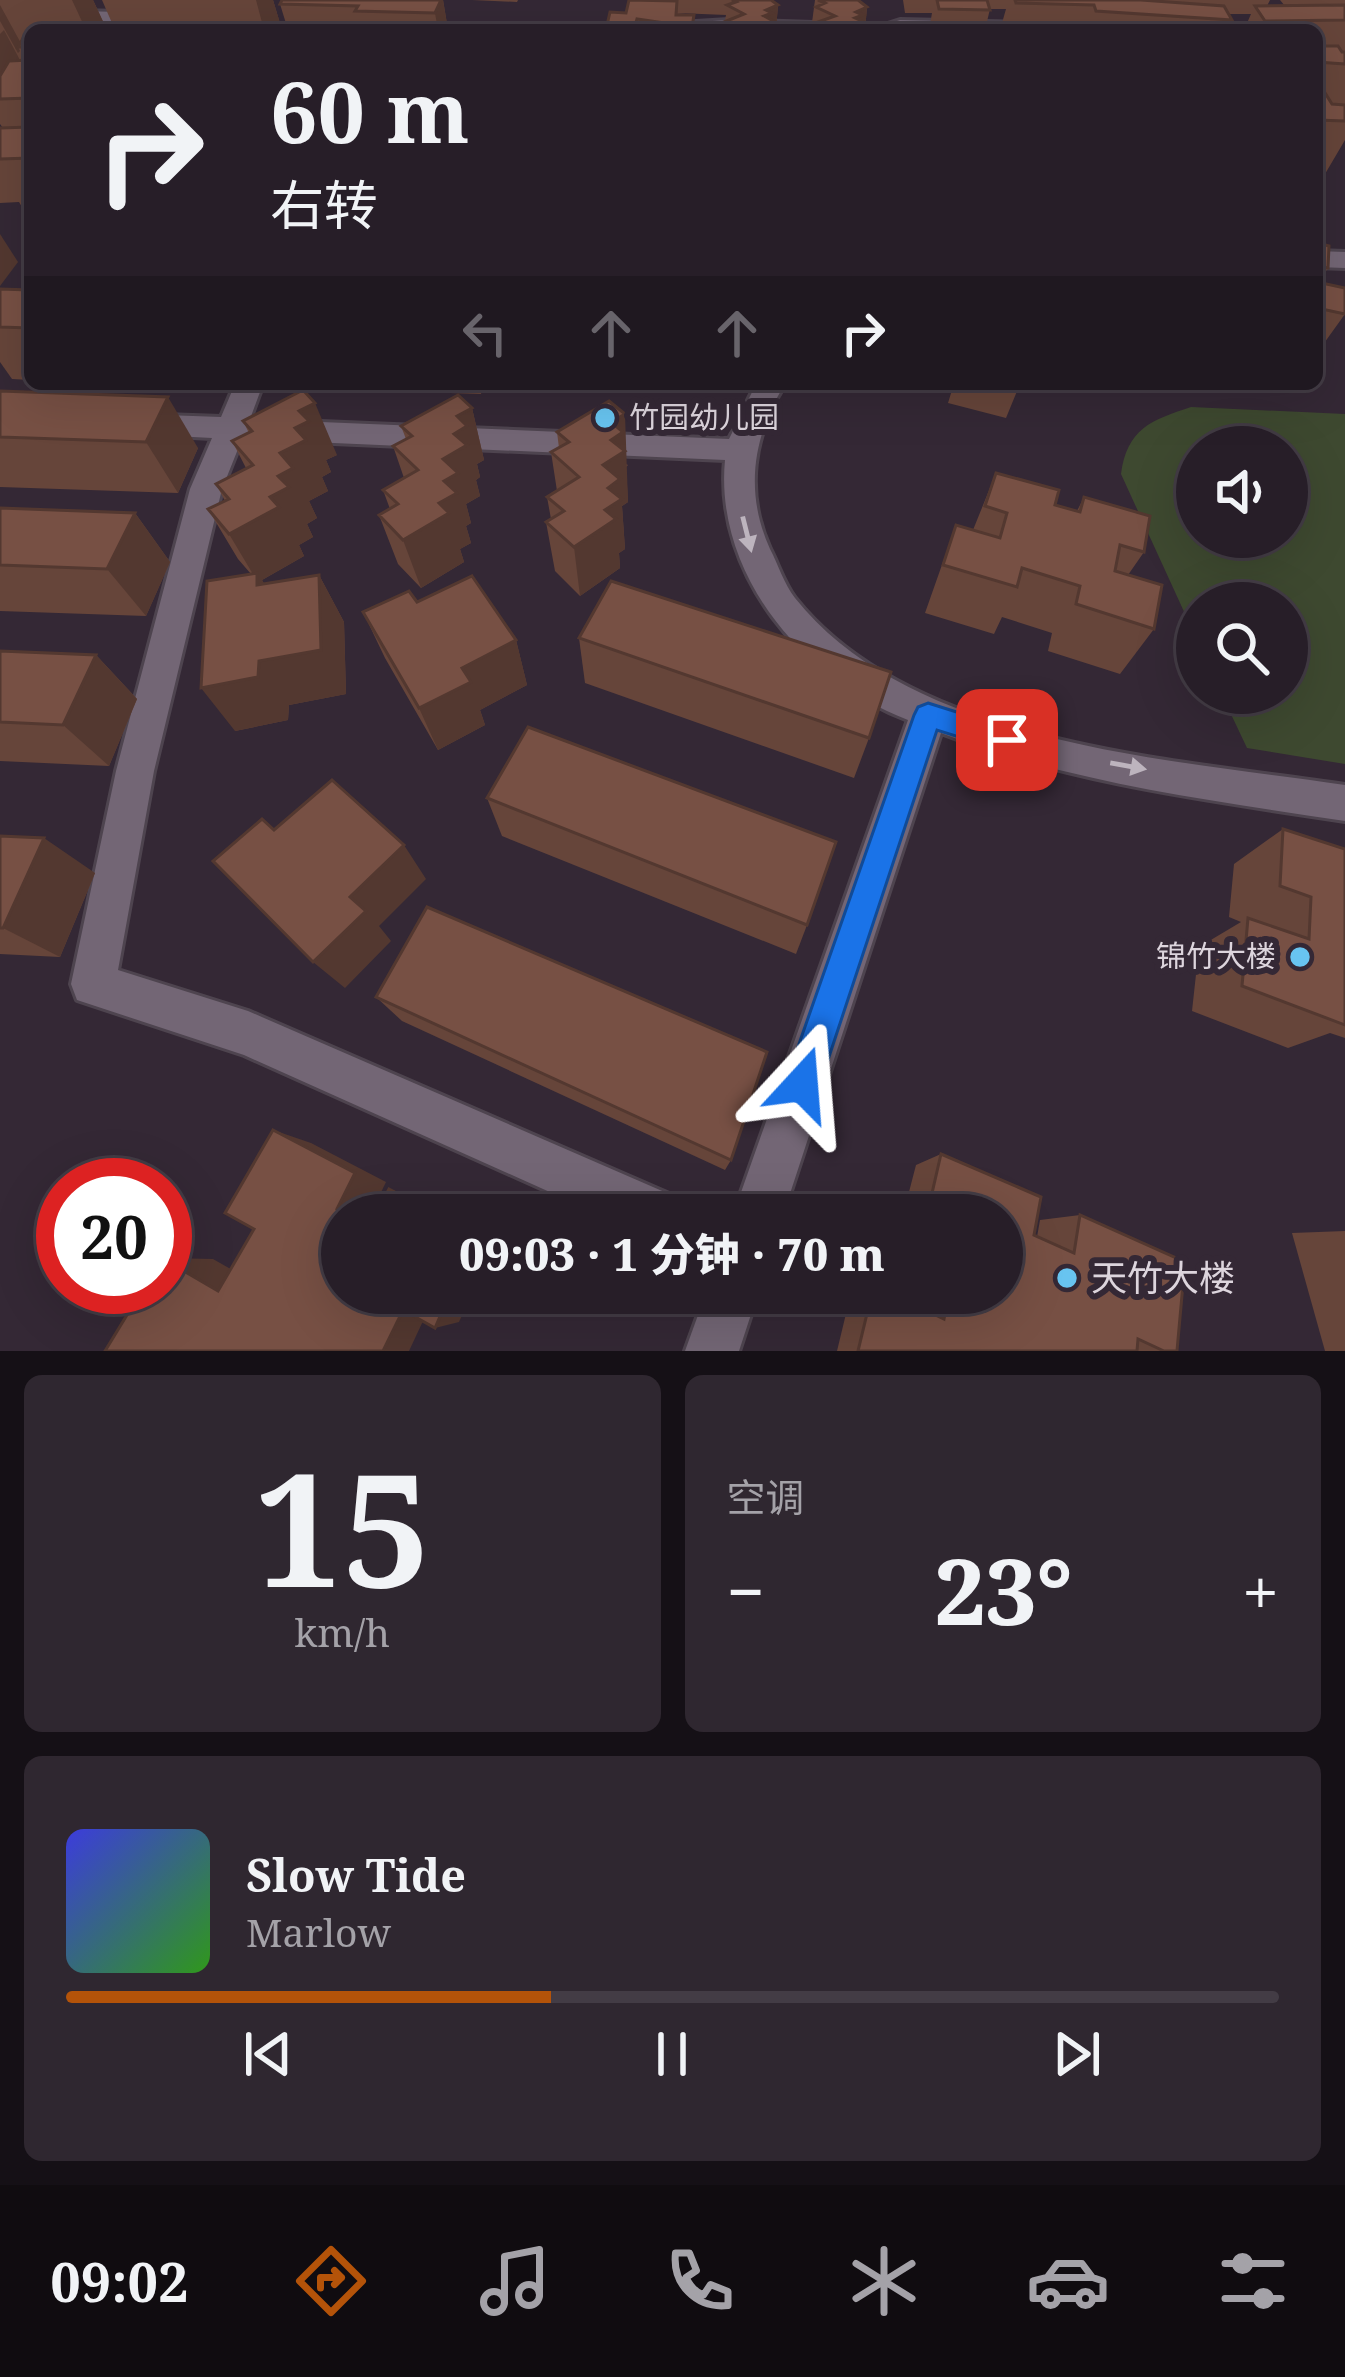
<!DOCTYPE html>
<html lang="zh">
<head>
<meta charset="utf-8">
<style>
	body { margin:0; font-family:"Noto Serif","Noto Sans SC",serif; background:#2f2730; color:#f1f3f6; height:100vh; display:flex; flex-direction:column; font-size:45px; white-space:nowrap }
	* { box-sizing:border-box; margin:0 }
	p { font-size:39px; color:#a4a2a8 }
	.icon { flex:none; width:66px; height:66px; fill:none; stroke:currentColor; stroke-width:2; stroke-linecap:round; stroke-linejoin:round }
	.map { position:relative; height:1351px; overflow:hidden }
	.drawer { display:flex; flex-direction:column; gap:24px; padding:24px; background:#151016; flex:1 }
	.drawer>* { flex:none }
	.guide { position:absolute; left:24px; top:24px; width:1299px; height:366px; border-radius:18px; box-shadow:0 12px 48px #0002,0 0 0 3px #433c45; background:#271e28; color:#f1f3f6; overflow:hidden }
	.tools { position:absolute; left:1176px; top:426px; display:grid; gap:24px }
	.tools a { display:grid; place-items:center; width:132px; height:132px; border-radius:50%; background:#271e28; box-shadow:0 12px 48px #0002,0 0 0 3px #433c45; font-size:60px }
	.speed { position:absolute; left:36px; top:1158px; display:flex; gap:24px; font-size:60px; font-weight:700; text-align:center }
	.speed>* { display:grid; place-content:center; width:156px; height:156px; border-radius:50%; background:#271e28; box-shadow:0 12px 48px #0002,0 0 0 3px #433c45; line-height:1 }
	.speed .limit { border:18px solid #d22; background:#fff; color:#111 }
	.pin { position:absolute; display:grid; place-items:center; width:102px; height:102px; color:#fff; margin:-51px; border-radius:24px; box-shadow:0 6px 18px #0006 }
	.me { position:absolute; width:132px; margin:-66px; rotate:19deg; stroke-linejoin:round; filter:drop-shadow(0 0 9px #0008) }
	.turn { display:flex; align-items:center; gap:42px; height:252px; padding:0 48px; font-size:54px }
	.turn .icon { width:156px; height:156px; stroke-width:2.5 }
	.turn b { display:block; font-size:84px; line-height:102px }
	.lanes { display:flex; align-items:center; height:114px; padding:0 48px; background:#0003; justify-content:center; gap:60px; direction:ltr }
	.lanes .off { opacity:.35 }
	.big { font-size:90px; font-weight:800; line-height:1.1 }
	.drawer .card { flex:1; display:flex; flex-direction:column; justify-content:center; gap:18px; min-width:0; padding:0 42px; border-radius:18px; background:#2f2730 }
	.drawer .dial { align-items:center; gap:0 }
	.dial b { font-size:156px; line-height:1 }
	.song { display:flex; align-items:center; gap:36px }
	.cover { width:144px; height:144px; border-radius:18px; background:linear-gradient(135deg,hsl(240 70% 55%),hsl(110 70% 35%)) }
	.played { height:12px; border-radius:6px; background:linear-gradient(90deg,#b45309 40%,#433c45 40%) }
	.keys { display:flex; justify-content:space-around; direction:ltr }
	.heat { display:flex; justify-content:space-between; align-items:center; font-size:66px; direction:ltr }
	.drawer .tiles { flex:1; display:grid; gap:24px; grid-template-columns:1fr 1fr }
	.card:last-child { grid-column:span 2 }
	.trip { position:absolute; left:321px; top:1194px; width:702px; height:120px; border-radius:60px; background:#271e28; box-shadow:0 12px 48px #0002,0 0 0 3px #433c45; font-weight:800; line-height:120px; text-align:center }
	.tab-bar { display:flex; height:192px; justify-content:space-around; align-items:center; background:#100c10; color:#a4a2a8 }
	.tab-bar .icon { width:84px; height:84px }
	.tab-bar .on { color:#b45309 }
	.tab-bar b { font-size:54px; color:#f1f3f6 }
	.map>svg:first-child { display:block }
	.green { fill:#3e4930; fill-rule:evenodd }
	.lines { fill:none; stroke-linecap:round; stroke-linejoin:round }
	.minor-casing { stroke:#4e444f; stroke-width:6 }
	.minor { fill:#736675; fill-rule:evenodd }
	.wall { fill:#66453a }
	.shaded-wall { fill:#533830 }
	.building { fill:#775044; stroke:#533830; stroke-width:3 }
	.oneway { fill:#bdb4be }
	.route { fill:#1a73e8; stroke:#114b97; stroke-width:3 }
	.poi-dot { fill:#68c4f0; stroke:#342835; stroke-width:4.5 }
	.labels { text-anchor:middle; stroke-width:12; stroke-linejoin:round; paint-order:stroke }
	.poi-label { font-size:30px; fill:#ddd5dd; stroke:#342835; text-anchor:start }
	.near-poi-label { font-size:36px; fill:#ddd5dd; stroke:#342835; text-anchor:start }
</style>
</head>
<body>
<div class="map">
<svg width="1345" height="1351" viewBox="0 0 1345 1351">
	<rect width="100%" height="100%" fill="#342835"/>
	<path class="green" d="M1191 407 1345 414V764L1247 748 1221 693H1287V603H1197V640L1121 474C1127 429 1151 420 1191 407ZM1197 447H1287V537H1197Z"/>
	<g class="lines">
		<defs>
			<g id="minor">
				<polygon points="0,9 159,13 169,19 159,25 0,21"/>
				<polygon points="729,20 842,24 852,30 653,30 663,24"/>
				<polygon points="900,20 1071,24 1081,30 869,30"/>
				<polygon points="1317,251 1345,252 1345,268 1317,267"/>
				<path d="M235 384H263L250 419 729 439 756 384H785C753 435 744 492 770 549 778 564 784 584 795 598 912 745 1171 759 1345 785V821C1208 800 1071 783 941 733L783 1215H733L908 720C805 681 714 575 725 460L242 439 222 489 154 771 118 970 248 1011 676 1197 683 1215H601L244 1055 77 1000 71 984 116 771 190 489 212 438 136 434 121 424 136 414 221 417Z"/>
				<polygon points="706,1293 758,1293 739,1351 685,1351"/>
			</g>
		</defs>
		<use href="#minor" class="minor-casing"/>
		<use href="#minor" class="minor"/>
	</g>
	<g class="wall">
		<polygon points="0,0 93,0 107,30 30,30 30,212 25,212 19,202 0,203 0,128 3,128 0,124"/>
		<polygon points="102,0 273,0 282,30 115,30"/>
		<polygon points="443,0 448,30 288,30 280,4"/>
		<polygon points="472,0 518,0 517,2"/>
		<polygon points="671,0 771,0 778,5 776,30 723,30 726,15 677,13 694,15 693,30 607,30 607,25 626,13"/>
		<polygon points="815,0 858,0 867,7 865,30 811,30"/>
		<polygon points="903,0 1270,0 1267,6 1285,6 1280,0 1345,0 1345,140 1325,174 1317,173 1317,30 1244,30 1251,14 1229,14 1232,20 1228,30 1000,30 1006,9 990,9 985,30 929,30 932,13 905,13"/>
		<polygon points="1317,243 1328,268 1319,282 1345,314 1317,353"/>
		<polygon points="0,289 30,290 30,380 12,379 0,362"/>
		<polygon points="167,384 225,384 224,386"/>
		<polygon points="264,384 483,384 481,394 266,387"/>
		<polygon points="608,384 655,384 654,390 608,387"/>
		<polygon points="877,384 907,384 904,391"/>
		<polygon points="928,384 1020,384 1006,418 948,403 952,390"/>
		<polygon points="0,391 198,448 178,493 0,487"/>
		<polygon points="472,408 484,460 477,464 480,477 476,480 480,496 466,504 471,523 466,526 471,543 460,549 464,562 421,588 398,564 379,515 390,509 383,490 404,478 393,446 406,439 401,426"/>
		<polygon points="243,421 337,455 326,460 331,472 322,477 328,491 309,501 317,518 307,524 313,537 299,545 304,556 262,580 264,584 319,575 344,622 346,694 289,705 288,720 235,731 251,574 238,559 208,509 225,501 216,484 246,468 232,441 249,433"/>
		<polygon points="557,432 628,465 626,467 628,502 622,506 625,549 619,553 620,568 580,596 555,571 546,522 551,519 547,497 557,491 551,452 559,448"/>
		<polygon points="996,473 1055,505 1077,511 1084,497 1144,552 1128,575 1154,629 1120,674 1048,651 1052,633 1002,617 994,634 925,613 956,525 973,530"/>
		<polygon points="0,508 135,513 170,562 146,616 0,611"/>
		<polygon points="417,602 516,640 527,685 480,710 485,725 438,750 385,658 363,612"/>
		<polygon points="579,638 869,738 854,778 585,683"/>
		<polygon points="0,651 96,655 137,699 109,766 0,761"/>
		<polygon points="487,798 807,925 796,954 502,836"/>
		<polygon points="1283,829 1345,849 1345,1038 1330,1033 1288,1048 1192,1011 1199,947 1241,922 1229,917 1234,864"/>
		<polygon points="0,836 95,873 60,957 0,954"/>
		<polygon points="376,997 731,1160 725,1170 402,1021"/>
		<polygon points="941,1154 1037,1237 1040,1220 1080,1215 1177,1351 837,1351 851,1293 890,1293 918,1306 920,1293 1002,1293 1002,1215 903,1215 916,1165"/>
		<polygon points="1345,1231 1345,1351 1325,1351 1292,1233"/>
	</g>
	<g class="shaded-wall">
		<polygon points="72,0 93,0 107,30 86,30"/>
		<polygon points="256,0 273,0 282,30 264,30"/>
		<polygon points="441,0 443,0 448,30 438,30 435,13"/>
		<polygon points="761,0 778,5 776,30 759,30"/>
		<polygon points="0,5 23,47 18,47 20,51 18,53 0,21"/>
		<polygon points="867,7 865,30 853,30 856,12"/>
		<polygon points="4,30 30,79 14,99 0,73 0,34"/>
		<polygon points="0,234 18,262 0,286"/>
		<polygon points="168,397 198,448 178,493 146,442"/>
		<polygon points="315,403 337,455 326,460 331,472 322,477 328,491 309,501 317,518 307,524 313,537 299,545 304,556 262,580 286,620 257,585 257,581 229,534 270,497 278,476 280,453 299,411"/>
		<polygon points="472,408 484,460 477,464 480,477 476,480 480,496 466,504 471,523 466,526 471,543 460,549 464,562 421,588 403,540 439,503 444,481 443,459 454,434 457,416"/>
		<polygon points="625,414 628,502 622,506 625,549 619,553 620,568 580,596 574,547 603,465 611,422"/>
		<polygon points="135,513 170,562 146,616 107,569"/>
		<polygon points="319,575 344,622 346,694 289,705 288,720 235,731 201,688 259,661"/>
		<polygon points="516,640 527,685 480,710 485,725 438,750 419,708 462,668"/>
		<polygon points="96,655 137,699 109,766 63,725"/>
		<polygon points="44,838 95,873 60,957 3,928"/>
		<polygon points="404,845 426,879 379,926 391,941 345,988 313,962 350,897"/>
		<polygon points="273,1130 311,1143 386,1182 370,1215 347,1215 337,1209"/>
		<polygon points="389,1189 416,1197 451,1215 438,1215"/>
		<polygon points="165,1258 213,1259 264,1288 218,1291 165,1260"/>
		<polygon points="450,1293 472,1293 459,1322 435,1328"/>
		<polygon points="430,1306 409,1351 383,1351 403,1310"/>
	</g>
	<g class="building">
		<polygon points="282,0 441,0 435,13 355,11 358,6 280,4"/>
		<polygon points="629,0 677,1 676,15 694,15 692,27 637,19 635,26 607,25 610,12 626,13"/>
		<polygon points="732,0 771,0 778,5 766,10 772,13 764,16 775,22 763,26 770,30 723,30 732,26 724,22 744,14 727,5 736,2"/>
		<polygon points="818,0 858,0 867,7 856,12 863,15 855,18 866,23 855,28 859,30 819,30 824,28 815,23 835,16 816,7 825,3"/>
		<polygon points="937,0 987,0 990,10 939,9"/>
		<polygon points="1015,0 1141,0 1224,6 1232,20 1096,11 1094,5 1016,3"/>
		<polygon points="1345,5 1345,20 1265,21 1255,6"/>
		<polygon points="82,25 79,30 30,30 30,47 18,47 29,28"/>
		<polygon points="181,25 262,28 261,30 177,30"/>
		<polygon points="1317,46 1338,46 1342,52 1345,52 1345,64 1317,62"/>
		<polygon points="30,60 30,98 0,99 0,76 9,61"/>
		<polygon points="1317,88 1322,88 1332,104 1345,105 1345,121 1317,120"/>
		<polygon points="30,127 30,158 0,159 0,128"/>
		<polygon points="1317,243 1329,246 1328,268 1317,266"/>
		<polygon points="1317,282 1345,288 1345,314 1317,308"/>
		<polygon points="0,289 30,290 30,328 0,327"/>
		<polygon points="303,390 315,403 299,411 309,421 295,428 306,440 280,453 293,468 278,476 289,487 270,497 279,507 229,534 208,509 229,499 216,484 253,465 232,441 252,431 243,421"/>
		<polygon points="0,391 168,397 146,442 0,437"/>
		<polygon points="458,395 472,408 457,416 467,426 454,434 467,445 443,459 458,473 444,481 457,493 439,503 449,513 403,540 379,515 398,504 383,490 418,470 393,446 412,436 401,426"/>
		<polygon points="609,401 625,414 611,422 623,432 611,440 625,451 603,465 620,479 608,488 622,499 605,510 616,519 574,547 546,522 564,511 547,497 579,477 551,452 569,442 557,432"/>
		<polygon points="996,473 1059,490 1055,505 1080,512 1084,497 1150,516 1144,552 1120,545 1115,571 1162,585 1154,629 1076,604 1080,586 1022,568 1017,587 943,565 956,525 1000,538 1007,513 985,506"/>
		<polygon points="0,508 135,513 107,569 0,565"/>
		<polygon points="257,573 257,585 319,575 321,650 259,661 258,677 201,688 207,581"/>
		<polygon points="472,576 516,640 462,668 471,682 419,708 363,612 409,591 417,602"/>
		<polygon points="611,581 891,672 869,738 579,638"/>
		<polygon points="0,651 96,655 63,725 0,722"/>
		<polygon points="528,727 836,842 807,925 487,798"/>
		<polygon points="332,780 404,845 350,897 366,911 313,962 213,861 262,819 274,830"/>
		<polygon points="1283,829 1345,849 1345,1025 1242,986 1248,918 1309,939 1311,897 1280,886"/>
		<polygon points="0,836 44,838 3,928 0,928"/>
		<polygon points="427,907 767,1052 731,1160 376,997"/>
		<polygon points="273,1130 355,1173 337,1209 347,1215 342,1215 342,1293 450,1293 435,1328 403,1310 383,1351 105,1351 144,1287 165,1287 165,1260 218,1291 254,1229 225,1213"/>
		<polygon points="941,1154 1041,1197 1034,1235 1074,1253 1080,1215 1185,1262 1177,1351 1164,1351 1138,1339 1137,1351 858,1351 872,1293 890,1293 944,1319 949,1293 1002,1293 1002,1215 927,1215"/>
		<polygon points="389,1189 438,1215 375,1215"/>
	</g>
	<defs><path id="oneway-solid" d="M-6-.8H1V-3.2L6.5 0L1 3.2V.8H-6Z" transform="scale(3)"/></defs>
	<g class="oneway">
		<use href="#oneway-solid" transform="translate(747 534) rotate(76)"/>
		<use href="#oneway-solid" transform="translate(1128 766) rotate(10)"/>
	</g>
	<polygon class="route" points="928,703 1017,731 1021,740 1017,749 1007,752 937,730 820,1084 815,1097 802,1102 790,1097 785,1084 914,715 918,707"/>
	<g class="poi-dot">
		<circle cx="605" cy="418" r="12"/>
		<circle cx="1300" cy="957" r="12"/>
		<circle cx="1067" cy="1278" r="12"/>
	</g>
	<g class="labels">
		<g class="poi-label">
			<text x="629" y="428">竹园幼儿园</text>
			<text x="1276" y="967" text-anchor="end">锦竹大楼</text>
		</g>
		<g class="near-poi-label">
			<text x="1091" y="1291">天竹大楼</text>
		</g>
	</g>
</svg>
<div class="tools">
<a><svg class="icon" aria-label="sound" viewBox="0 0 24 24"><path d="M4 9h4l5-4v14l-5-4H4zM17 9q2 3 0 6"/></svg></a>
<a><svg class="icon" aria-label="search" viewBox="0 0 24 24"><circle cx="10" cy="10" r="6"/><path d="M15 15l6 6"/></svg></a>
</div>
<div class="speed"><div class="limit">20</div></div>
<div class="pin" style="left:1007px;top:740px;background:#d93025"><svg class="icon" aria-label="arrive" viewBox="0 0 24 24"><path d="M6 21V4h12l-3 4 3 4H6"/></svg></div>
<svg class="me" style="left:802px;top:1084px" viewBox="-20 -20 40 40"><path d="M0-17L14 15 0 8-14 15z" fill="#1a73e8" stroke="#fff" stroke-width="4"/></svg>
<div class="trip">09:03 · 1 分钟 · 70 m</div>
<div class="guide">
<div class="turn"><svg class="icon" aria-label="right" viewBox="0 0 24 24"><path d="M7 20v-9h11M14 6l5 5-5 5"/></svg><div><b>60 m</b>右转</div></div>
<div class="lanes"><svg class="icon off" aria-label="left" viewBox="0 0 24 24"><path d="M17 20v-9H6M10 6l-5 5 5 5"/></svg><svg class="icon off" aria-label="ahead" viewBox="0 0 24 24"><path d="M12 20V5M6 11l6-6 6 6"/></svg><svg class="icon off" aria-label="ahead" viewBox="0 0 24 24"><path d="M12 20V5M6 11l6-6 6 6"/></svg><svg class="icon" aria-label="right" viewBox="0 0 24 24"><path d="M7 20v-9h11M14 6l5 5-5 5"/></svg></div>
</div>
</div>
<section class="drawer">
<div class="tiles">
<div class="card dial"><b>15</b><p>km/h</p></div>
<div class="card"><p>空调</p>
<div class="heat"><a>−</a><b class="big">23°</b><a>+</a></div>
</div>
<div class="card">
<div class="song"><i class="cover"></i><div><b>Slow Tide</b><p>Marlow</p></div></div>
<div class="played"></div>
<div class="keys"><svg class="icon" aria-label="previous" viewBox="0 0 24 24"><path d="M18 5L8 12l10 7zM5 5v14"/></svg><svg class="icon" aria-label="pause" viewBox="0 0 24 24"><path d="M8 5v14M16 5v14"/></svg><svg class="icon" aria-label="next" viewBox="0 0 24 24"><path d="M6 5l10 7-10 7zM19 5v14"/></svg></div>
</div>
</div>
</section>
<nav class="tab-bar">
<b>09:02</b>
<svg class="icon on" aria-label="directions" viewBox="0 0 24 24"><path d="M12 3l9 9-9 9-9-9zM9 14v-3h6M13 9l2 2-2 2"/></svg>
<svg class="icon" aria-label="music" viewBox="0 0 24 24"><path d="M9 18V5l10-2v13"/><circle cx="6" cy="18" r="3"/><circle cx="16" cy="16" r="3"/></svg>
<svg class="icon" aria-label="phone" viewBox="0 0 24 24"><path d="M5 4h4l2 5-3 2q2 4 5 5l2-3 5 2v4C11 20 4 13 5 4z"/></svg>
<svg class="icon" aria-label="climate" viewBox="0 0 24 24"><path d="M12 3v18M4 7l16 10M4 17L20 7"/></svg>
<svg class="icon" aria-label="car" viewBox="0 0 24 24"><path d="M5 17H2v-5l4-1 3-4h7l3 4 3 1v5h-3M9 17h6M6 11h13"/><circle cx="7" cy="17" r="2"/><circle cx="17" cy="17" r="2"/></svg>
<svg class="icon" aria-label="filters" viewBox="0 0 24 24"><path d="M4 7h16M4 17h16"/><circle cx="9" cy="7" r="2"/><circle cx="15" cy="17" r="2"/></svg>
</nav>
</body>
</html>
